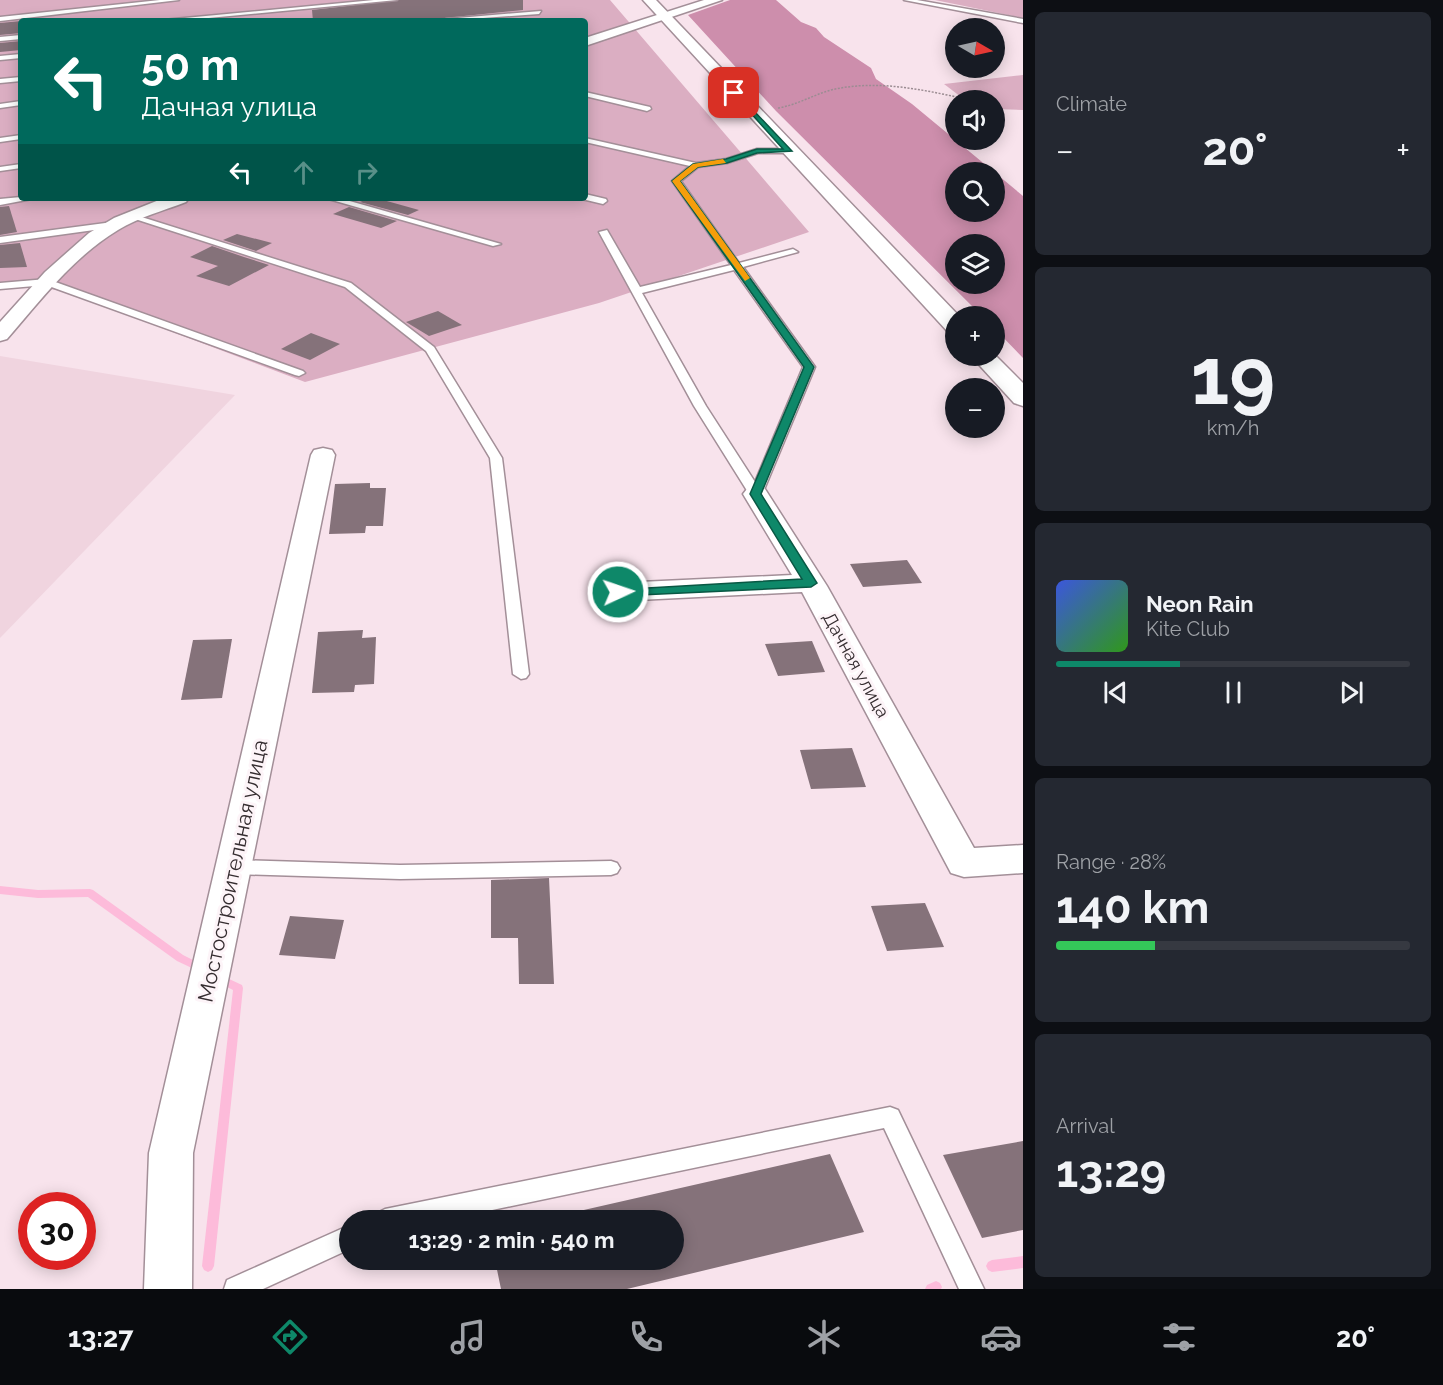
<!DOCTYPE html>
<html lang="en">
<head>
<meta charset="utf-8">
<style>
	body { margin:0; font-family:Raleway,sans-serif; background:#242831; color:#f1f3f6; height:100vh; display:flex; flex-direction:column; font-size:22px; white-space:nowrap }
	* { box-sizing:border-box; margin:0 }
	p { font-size:20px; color:#9ea1a6 }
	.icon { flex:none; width:33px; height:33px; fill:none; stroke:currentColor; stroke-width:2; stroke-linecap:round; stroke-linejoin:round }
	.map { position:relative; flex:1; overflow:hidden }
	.sheet { display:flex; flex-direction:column; gap:12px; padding:12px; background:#0d0f14; width:420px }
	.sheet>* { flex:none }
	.banner { position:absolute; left:18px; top:18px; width:570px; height:183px; border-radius:6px; box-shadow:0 3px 15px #0003; background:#00695c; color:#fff; overflow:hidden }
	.needle { width:39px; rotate:99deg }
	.fabs { position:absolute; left:945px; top:18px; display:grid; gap:12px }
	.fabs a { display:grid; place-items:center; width:60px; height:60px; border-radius:50%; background:#171b24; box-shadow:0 3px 15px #0003; font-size:30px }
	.speed { position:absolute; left:18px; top:1192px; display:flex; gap:12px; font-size:30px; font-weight:700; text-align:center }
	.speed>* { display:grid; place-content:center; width:78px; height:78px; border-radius:50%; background:#171b24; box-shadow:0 3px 15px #0003; line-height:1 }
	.speed .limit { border:9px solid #d22; background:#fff; color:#111 }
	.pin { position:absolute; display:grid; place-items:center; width:51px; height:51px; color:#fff; margin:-26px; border-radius:12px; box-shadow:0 3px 9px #0006 }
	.me { position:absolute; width:66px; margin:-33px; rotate:87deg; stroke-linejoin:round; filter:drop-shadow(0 0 4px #0008) }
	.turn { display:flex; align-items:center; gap:21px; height:126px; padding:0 24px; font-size:27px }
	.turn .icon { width:78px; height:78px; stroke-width:2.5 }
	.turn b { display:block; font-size:42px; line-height:51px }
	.lanes { display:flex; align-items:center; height:57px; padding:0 24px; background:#0003; justify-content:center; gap:30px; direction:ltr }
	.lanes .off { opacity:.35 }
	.big { font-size:45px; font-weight:700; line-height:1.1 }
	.sheet .card { flex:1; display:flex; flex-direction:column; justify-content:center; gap:9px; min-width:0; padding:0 21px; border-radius:9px; background:#242831 }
	.sheet .dial { align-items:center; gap:0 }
	.dial b { font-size:78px; line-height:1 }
	.song { display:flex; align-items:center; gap:18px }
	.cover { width:72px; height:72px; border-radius:9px; background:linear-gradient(135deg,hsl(230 70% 55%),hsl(110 70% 35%)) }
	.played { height:6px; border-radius:3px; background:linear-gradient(90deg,#0e8869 35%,#363941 35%) }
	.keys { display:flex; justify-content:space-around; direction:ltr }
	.heat { display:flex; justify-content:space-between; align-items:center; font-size:33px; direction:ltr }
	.charge { height:9px; border-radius:4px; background:linear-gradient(90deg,#34c759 28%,#363941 0) }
	.trip { position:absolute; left:339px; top:1210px; width:345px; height:60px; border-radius:30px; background:#171b24; box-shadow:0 3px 15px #0003; font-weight:700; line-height:60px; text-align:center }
	.tab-bar { display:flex; height:96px; justify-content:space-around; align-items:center; background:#090b0e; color:#9ea1a6 }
	.tab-bar .icon { width:42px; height:42px }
	.tab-bar .selected { color:#0e8869 }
	.tab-bar b { font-size:27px; color:#f1f3f6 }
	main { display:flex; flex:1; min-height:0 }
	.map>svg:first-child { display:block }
	.built { fill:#f0d4df }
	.green { fill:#dbaec2; fill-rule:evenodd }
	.forest { fill:#cd8eac; fill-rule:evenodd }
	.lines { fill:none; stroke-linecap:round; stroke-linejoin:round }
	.stream { fill:#fdbbda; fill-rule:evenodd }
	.building { fill:#85727a }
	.service-casing { stroke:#a38f98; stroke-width:3 }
	.minor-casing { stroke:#a38f98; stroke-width:3 }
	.primary-casing { stroke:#a38f98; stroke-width:3 }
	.path { stroke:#9b8c92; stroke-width:1.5; stroke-dasharray:2 1.5; stroke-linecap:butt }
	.service { fill:#fff; fill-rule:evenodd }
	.minor { fill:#fff; fill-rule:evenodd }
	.primary { fill:#fff; fill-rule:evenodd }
	.route { fill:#0e8869; stroke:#095844; stroke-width:1.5 }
	.slow { fill:#f59e0b }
	.labels { text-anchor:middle; stroke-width:6; stroke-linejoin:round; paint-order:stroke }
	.street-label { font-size:18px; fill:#352d30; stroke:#fdf4f8 }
	.near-street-label { font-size:21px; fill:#352d30; stroke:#fdf4f8 }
</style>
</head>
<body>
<main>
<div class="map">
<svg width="1023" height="1289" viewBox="0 0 1023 1289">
	<rect width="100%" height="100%" fill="#f8e3ec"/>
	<polygon class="built" points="0,356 235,395 0,638"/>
	<g class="green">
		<path d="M0 0H610L809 232 599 303 305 382 64 291 29 286 0 289ZM21 21H585V198H21Z"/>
		<polygon points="935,0 1023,0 1023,18"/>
		<polygon points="1023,75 1023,110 995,109 994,100 965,100 944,84"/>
	</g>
	<path class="forest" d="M730 0H776L801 22 816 28 824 37 871 68 876 79 912 104 1023 196V358L995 329 994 316H982L776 111 688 15ZM994 172V212H956V172ZM956 244H994V284H956Z"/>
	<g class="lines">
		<g class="stream">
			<polygon points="0,886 38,890 90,889 93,890 183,955 197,962 199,965 197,968 194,969 177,961 88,897 38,898 0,894"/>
			<polygon points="227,978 242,985 243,988 214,1266 212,1270 208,1272 204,1270 202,1266 233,990 223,985 222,982 223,979"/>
			<polygon points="1023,1256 1023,1268 992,1272 988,1270 986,1266 988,1262 992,1260"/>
			<polygon points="936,1281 940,1283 942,1287 941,1289 925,1289 927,1285"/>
		</g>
	</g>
	<g class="building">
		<polygon points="399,0 523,0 523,10 416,21 313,21 312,10"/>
		<polygon points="21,21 21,33 0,35 0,23"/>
		<polygon points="21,41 21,50 0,52 0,43"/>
		<polygon points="369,198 376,198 419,210 408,215 360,202"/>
		<polygon points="9,206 17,232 0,235 0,207"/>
		<polygon points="349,207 397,221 381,228 333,214"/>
		<polygon points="237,234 272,243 256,251 223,240"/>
		<polygon points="20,243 27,267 0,268 0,245"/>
		<polygon points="212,246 244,257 269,265 229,286 196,276 218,266 190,257"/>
		<polygon points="438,311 462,325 429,336 406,322"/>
		<polygon points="311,333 340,344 310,360 281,349"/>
		<polygon points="370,483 370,488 386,488 383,526 366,526 365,533 329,534 335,484"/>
		<polygon points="907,560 922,583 863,587 850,564"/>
		<polygon points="363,630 362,638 376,637 374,684 355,685 354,692 312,693 318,632"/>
		<polygon points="232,639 222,698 181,700 193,640"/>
		<polygon points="812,641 825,672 778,676 765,644"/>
		<polygon points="852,748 866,787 811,789 800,750"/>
		<polygon points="549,878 554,984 519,984 518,938 491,938 491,880"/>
		<polygon points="925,903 944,947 887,951 871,906"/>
		<polygon points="290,916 344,920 335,959 279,955"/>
		<polygon points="1023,1141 1023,1230 982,1238 943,1155"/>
		<polygon points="830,1154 864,1232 627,1289 501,1289 495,1260 674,1260 674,1221 576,1221 575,1212"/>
	</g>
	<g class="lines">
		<defs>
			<g id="service">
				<polygon points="160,0 179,0 0,21 0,17"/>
				<polygon points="374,0 397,0 177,21 153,21"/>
				<polygon points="904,0 917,0 1023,19 1023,23"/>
				<polygon points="541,11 539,14 443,21 446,19"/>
				<polygon points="21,35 21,39 0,41 0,37"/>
				<polygon points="21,54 21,58 0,60 0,56"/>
				<polygon points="21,77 21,81 0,83 0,79"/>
				<polygon points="585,92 650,107 651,109 647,111 585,96"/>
				<polygon points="21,101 21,105 0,108 0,104"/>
				<polygon points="21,135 21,139 0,142 0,138"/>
				<path d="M585 138 696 163 726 159 757 149H789L793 151 789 153H758L727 163 698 167 681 181 739 263 793 249 798 252 743 267 815 367 761 497H751L694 406 599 232 607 230 640 287 731 265 672 181 690 166 585 142ZM734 270 803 367 755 482 706 406 642 293Z"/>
				<polygon points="21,164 21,168 0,171 0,167"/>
				<polygon points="585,194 606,199 607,201 603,204 582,199 585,198"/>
				<polygon points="21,197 37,198 0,205 0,199"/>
				<polygon points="325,198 339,198 501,244 493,246"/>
				<polygon points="132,214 351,283 434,347 502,458 529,674 526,678 521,679 513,674 490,458 426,351 345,287 132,218"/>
				<polygon points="113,222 116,223 116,227 0,243 0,237"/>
				<polygon points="47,279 303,371 305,373 299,376 295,375 46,285 0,289 0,283"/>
				<polygon points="234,860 400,865 611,861 617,863 620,868 617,873 611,875 400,879 234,874 228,872 225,867 228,862"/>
				<polygon points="890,1107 898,1110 984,1289 959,1289 884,1128 440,1221 373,1221 377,1213 385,1209"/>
				<polygon points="350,1225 350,1249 263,1289 224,1289 227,1280"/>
			</g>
			<g id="minor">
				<polygon points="704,0 722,0 585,46 585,38"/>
				<path d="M164 198H189L186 202C163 211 139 217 118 230 73 257 41 300 7 339L0 341V322L45 272 89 233 114 218Z"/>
				<polygon points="323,448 332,450 335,455 193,1153 192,1289 144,1289 149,1153 311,455 314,450"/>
				<polygon points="756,486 765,489 827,586 974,848 1023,845 1023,873 964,877 951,873 802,592 618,601 608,598 604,592 608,586 618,583 792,575 743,494 747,489"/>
			</g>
			<g id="primary">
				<polygon points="643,0 656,0 959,316 956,316 956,334 948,332"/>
				<polygon points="994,354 1023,383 1023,406 1014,403 971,356"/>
			</g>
		</defs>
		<use href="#service" class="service-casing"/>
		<use href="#minor" class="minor-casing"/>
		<use href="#primary" class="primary-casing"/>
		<path class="path" d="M778 108C797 105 813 95 831 90 877 79 925 90 970 100"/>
		<use href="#service" class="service"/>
		<use href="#minor" class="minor"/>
		<use href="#primary" class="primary"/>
	</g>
	<polygon class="route" points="732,92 736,92 792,151 757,153 727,163 698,167 680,181 814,367 761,494 817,583 811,587 618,596 611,592 613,590 802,579 750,494 804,367 672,181 693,164 726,159 757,149 783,149"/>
	<polygon class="slow" points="723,159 726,163 698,167 680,181 750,278 745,281 672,181 693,164"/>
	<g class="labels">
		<g class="street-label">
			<text transform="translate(856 665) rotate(61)" y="6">Дачная улица</text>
		</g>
		<g class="near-street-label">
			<text transform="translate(233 871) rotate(-78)" y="7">Мостостроительная улица</text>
		</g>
	</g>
</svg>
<div class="fabs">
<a><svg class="needle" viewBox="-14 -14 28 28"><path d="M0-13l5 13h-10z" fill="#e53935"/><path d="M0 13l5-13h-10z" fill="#9ea1a6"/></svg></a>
<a><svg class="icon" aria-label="sound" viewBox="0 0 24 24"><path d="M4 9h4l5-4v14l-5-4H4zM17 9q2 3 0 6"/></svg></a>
<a><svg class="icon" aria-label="search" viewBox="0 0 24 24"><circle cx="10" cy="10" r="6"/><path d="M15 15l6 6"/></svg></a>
<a><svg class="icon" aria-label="layers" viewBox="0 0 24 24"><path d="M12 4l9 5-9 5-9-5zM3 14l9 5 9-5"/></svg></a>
<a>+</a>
<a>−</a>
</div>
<div class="speed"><div class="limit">30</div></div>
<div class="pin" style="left:734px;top:93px;background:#d93025"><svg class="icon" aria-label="arrive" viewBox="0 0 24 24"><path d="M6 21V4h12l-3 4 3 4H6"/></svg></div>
<svg class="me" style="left:618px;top:592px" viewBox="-20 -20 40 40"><circle r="17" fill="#0e8869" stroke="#fff" stroke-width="3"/><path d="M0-11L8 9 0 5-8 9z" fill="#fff"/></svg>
<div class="trip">13:29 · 2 min · 540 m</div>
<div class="banner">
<div class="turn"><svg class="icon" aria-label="left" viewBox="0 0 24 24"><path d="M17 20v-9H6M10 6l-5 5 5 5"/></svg><div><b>50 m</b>Дачная улица</div></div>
<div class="lanes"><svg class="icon" aria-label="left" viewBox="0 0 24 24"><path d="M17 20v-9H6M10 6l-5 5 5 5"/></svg><svg class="icon off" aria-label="ahead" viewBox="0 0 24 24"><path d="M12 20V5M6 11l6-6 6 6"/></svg><svg class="icon off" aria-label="right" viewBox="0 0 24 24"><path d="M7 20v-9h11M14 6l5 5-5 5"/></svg></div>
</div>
</div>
<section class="sheet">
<div class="card"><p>Climate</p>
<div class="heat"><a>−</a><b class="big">20°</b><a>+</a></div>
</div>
<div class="card dial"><b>19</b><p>km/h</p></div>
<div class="card">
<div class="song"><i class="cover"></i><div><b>Neon Rain</b><p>Kite Club</p></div></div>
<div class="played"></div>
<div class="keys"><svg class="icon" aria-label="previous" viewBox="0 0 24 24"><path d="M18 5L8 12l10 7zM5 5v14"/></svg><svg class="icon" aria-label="pause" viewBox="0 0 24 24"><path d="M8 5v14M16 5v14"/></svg><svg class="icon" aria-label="next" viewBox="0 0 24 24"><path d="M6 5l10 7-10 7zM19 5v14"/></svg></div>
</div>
<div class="card"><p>Range · 28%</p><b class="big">140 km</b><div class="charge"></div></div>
<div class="card"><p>Arrival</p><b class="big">13:29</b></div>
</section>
</main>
<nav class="tab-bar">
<b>13:27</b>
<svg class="icon selected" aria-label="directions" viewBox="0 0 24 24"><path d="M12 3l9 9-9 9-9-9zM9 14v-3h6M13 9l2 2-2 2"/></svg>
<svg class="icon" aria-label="music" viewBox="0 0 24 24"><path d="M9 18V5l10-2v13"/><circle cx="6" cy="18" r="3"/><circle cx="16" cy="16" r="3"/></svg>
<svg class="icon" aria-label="phone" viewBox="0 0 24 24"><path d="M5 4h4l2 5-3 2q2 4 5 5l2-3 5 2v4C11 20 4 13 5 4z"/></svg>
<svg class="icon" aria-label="climate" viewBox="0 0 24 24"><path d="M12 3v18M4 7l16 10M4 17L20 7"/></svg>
<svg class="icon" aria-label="car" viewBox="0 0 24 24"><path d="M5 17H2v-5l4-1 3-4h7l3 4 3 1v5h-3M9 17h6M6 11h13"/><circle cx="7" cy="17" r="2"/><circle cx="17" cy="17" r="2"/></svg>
<svg class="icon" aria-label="filters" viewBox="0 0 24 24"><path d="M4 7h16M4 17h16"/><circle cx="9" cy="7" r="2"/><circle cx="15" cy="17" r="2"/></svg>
<b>20°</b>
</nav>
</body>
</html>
